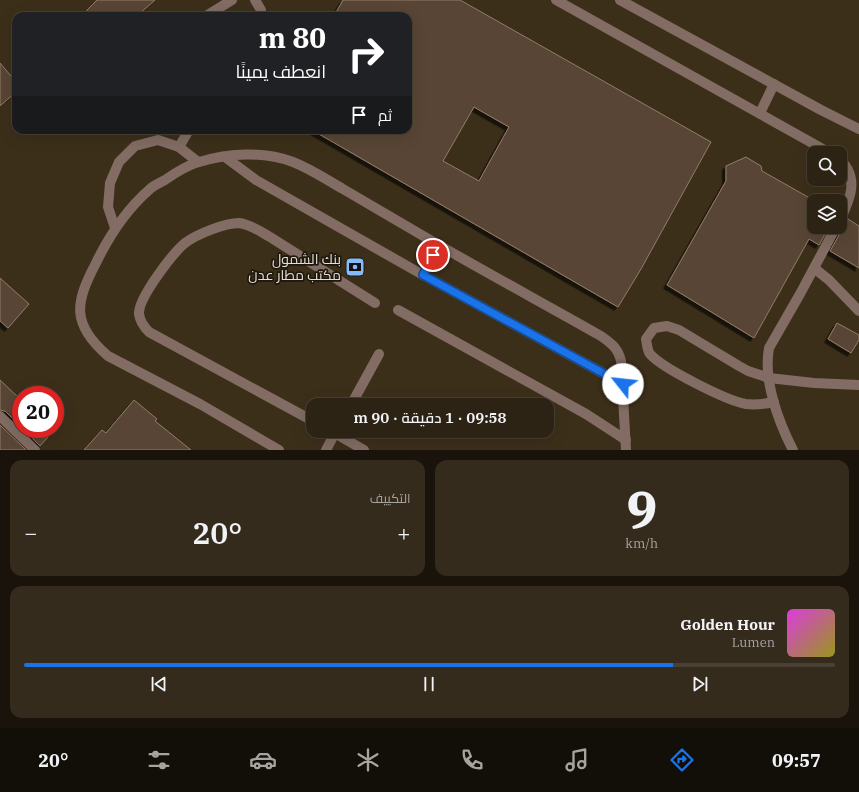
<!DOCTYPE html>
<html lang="ar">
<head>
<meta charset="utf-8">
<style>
	body { margin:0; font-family:"IBM Plex Serif",Cairo,serif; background:#352b1d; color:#f1f3f6; direction:rtl; height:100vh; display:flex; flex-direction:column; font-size:15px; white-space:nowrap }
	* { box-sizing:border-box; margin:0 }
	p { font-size:13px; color:#a7a4a0 }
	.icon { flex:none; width:22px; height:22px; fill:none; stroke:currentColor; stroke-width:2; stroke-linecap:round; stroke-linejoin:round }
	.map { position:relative; height:450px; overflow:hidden; direction:ltr }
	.drawer { display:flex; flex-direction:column; gap:10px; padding:10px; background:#19130b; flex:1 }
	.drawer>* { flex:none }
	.top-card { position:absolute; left:12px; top:12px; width:400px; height:122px; border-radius:12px; box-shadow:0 4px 16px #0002,0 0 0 1px #484034; direction:rtl; background:#202124; color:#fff; overflow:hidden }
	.tools { position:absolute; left:807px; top:146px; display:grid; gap:8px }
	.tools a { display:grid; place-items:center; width:40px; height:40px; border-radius:8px; background:#2d2314; box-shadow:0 4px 16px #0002,0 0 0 1px #484034; font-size:20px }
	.speed { position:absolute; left:12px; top:386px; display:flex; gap:8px; font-size:20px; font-weight:700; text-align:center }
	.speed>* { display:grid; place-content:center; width:52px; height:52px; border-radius:50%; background:#2d2314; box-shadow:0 4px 16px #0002,0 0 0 1px #484034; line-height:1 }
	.speed .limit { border:6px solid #d22; background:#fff; color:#111 }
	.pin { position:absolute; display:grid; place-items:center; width:34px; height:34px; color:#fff; margin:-17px; border:2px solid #fff; border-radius:50%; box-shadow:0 1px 4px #0007 }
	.me { position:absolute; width:44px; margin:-22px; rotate:299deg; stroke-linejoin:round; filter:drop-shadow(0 0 3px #0008) }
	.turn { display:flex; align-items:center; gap:14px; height:84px; padding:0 20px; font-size:18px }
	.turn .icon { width:52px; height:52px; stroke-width:2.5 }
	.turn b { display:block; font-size:28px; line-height:34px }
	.then { display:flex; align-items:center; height:38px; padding:0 20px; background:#0003; gap:8px; font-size:15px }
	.big { font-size:30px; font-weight:600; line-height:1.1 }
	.drawer .card { flex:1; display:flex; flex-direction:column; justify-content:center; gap:6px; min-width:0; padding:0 14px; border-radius:12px; background:#352b1d }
	.drawer .dial { align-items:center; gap:0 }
	.dial b { font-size:52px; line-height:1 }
	.song { display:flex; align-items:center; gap:12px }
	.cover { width:48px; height:48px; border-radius:6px; background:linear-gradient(135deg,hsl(300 70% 55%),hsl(60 70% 35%)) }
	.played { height:4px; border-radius:2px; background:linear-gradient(90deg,#1a73e8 80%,#484034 80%) }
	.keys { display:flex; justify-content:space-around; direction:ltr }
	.heat { display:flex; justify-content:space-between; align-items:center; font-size:22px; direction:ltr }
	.drawer .tiles { flex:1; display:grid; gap:10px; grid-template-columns:1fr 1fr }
	.card:last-child { grid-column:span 2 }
	.trip { position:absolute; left:306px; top:398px; width:248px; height:40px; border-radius:12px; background:#2d2314; box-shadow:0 4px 16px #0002,0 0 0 1px #484034; font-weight:600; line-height:40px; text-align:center; direction:rtl }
	.dock { display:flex; height:64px; justify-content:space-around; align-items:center; background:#120e08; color:#a7a4a0 }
	.dock .icon { width:28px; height:28px }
	.dock .selected { color:#1a73e8 }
	.dock b { font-size:18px; color:#f1f3f6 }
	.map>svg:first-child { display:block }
	.building { fill:#594534; stroke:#927c6a; fill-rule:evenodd; filter:url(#shadow) }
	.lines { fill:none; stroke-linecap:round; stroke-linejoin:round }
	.minor { stroke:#826c63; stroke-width:10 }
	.route-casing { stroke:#114b97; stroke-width:10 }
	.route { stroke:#1a73e8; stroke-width:7 }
	.labels { text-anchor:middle; stroke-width:3.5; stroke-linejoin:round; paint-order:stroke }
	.poi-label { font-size:14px; fill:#e6ded1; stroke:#1e180f; text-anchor:end }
</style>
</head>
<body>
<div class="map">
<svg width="859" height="450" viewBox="0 0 859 450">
	<defs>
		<filter id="shadow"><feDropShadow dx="-3.5" dy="3.5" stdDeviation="0" flood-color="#0009"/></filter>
	</defs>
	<rect width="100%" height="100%" fill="#3c2f1a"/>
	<g class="building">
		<polygon points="97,0 155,0 137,16 81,16"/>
		<path d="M343 0H460L711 142 641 269 618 307 312 130H408V16H334ZM474 107 509 127 479 181 443 161Z"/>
		<polygon points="0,63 16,82 16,92 0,106"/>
		<polygon points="746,157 761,166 762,171 815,201 814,201 814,227 829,227 819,245 809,239 754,338 667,285 726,181 726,166"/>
		<polygon points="848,219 859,226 859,268 830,251 842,230 842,226"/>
		<polygon points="0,278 29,304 8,328 0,321"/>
		<polygon points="837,323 859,335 859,340 851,353 828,339"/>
		<polygon points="0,380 21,400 21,427 5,411 0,410"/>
		<polygon points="134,400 157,419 155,421 191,450 84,450 102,430 106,433"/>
		<polygon points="0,425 26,450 0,450"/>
		<polygon points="23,429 55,429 40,446"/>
	</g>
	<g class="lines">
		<g class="minor">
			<polyline points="255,0 261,10 260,16"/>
			<polyline points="556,0 830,153"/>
			<polyline points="620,0 821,110 859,129"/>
			<polyline points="206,16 232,0"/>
			<polyline points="760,113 774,84"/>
			<polyline points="179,147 189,130"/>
			<polyline points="225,157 256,180 423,275 623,384"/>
			<path d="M840 159C859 178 851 198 840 220"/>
			<polyline points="115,228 108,207 110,183 119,162 135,146 158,140 179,147 198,162"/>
			<polyline points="814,268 829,280 859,311"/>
			<polyline points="423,275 439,245"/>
			<polyline points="398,310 586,414 626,440"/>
			<path d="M774 402C765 404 755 405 746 404 727 401 662 368 650 354 647 350 647 344 646 339L654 328 667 326 679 330 739 366 748 371 769 378 814 383 859 385"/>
			<polyline points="351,405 379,354"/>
			<polyline points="0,416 35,450"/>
			<path d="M313 421 149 332C144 327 140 321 139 314 138 298 173 253 185 243 197 234 225 223 239 223 250 224 261 232 270 237L375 303"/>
			<polyline points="331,431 364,450"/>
			<path d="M279 450 200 404 108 356C71 324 75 303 96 263 109 236 127 209 150 189 154 185 160 183 165 180 175 173 188 165 199 162 229 153 264 151 293 162 311 169 327 180 343 189 370 205 398 221 425 237 483 271 543 303 601 336 612 344 618 348 621 361L626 450"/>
			<polyline points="326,450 336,431"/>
			<path d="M793 450C778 421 763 380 769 348L800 294 836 227"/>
		</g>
	</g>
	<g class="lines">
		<defs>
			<polyline id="route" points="433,255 423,275 623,384"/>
		</defs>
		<use href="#route" class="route-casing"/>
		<use href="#route" class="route"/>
	</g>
	<defs>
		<symbol id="bank-square" viewBox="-11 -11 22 22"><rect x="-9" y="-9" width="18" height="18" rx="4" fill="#86bbfb" stroke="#1e180f"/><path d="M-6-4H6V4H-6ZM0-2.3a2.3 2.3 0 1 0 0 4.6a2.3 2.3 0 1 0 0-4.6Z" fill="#111"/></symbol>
	</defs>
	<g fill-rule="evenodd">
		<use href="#bank-square" x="344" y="256" width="22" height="22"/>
	</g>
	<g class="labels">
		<g class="poi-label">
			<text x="341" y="264">بنك الشمول<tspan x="341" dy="16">مكتب مطار عدن</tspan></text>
		</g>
	</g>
</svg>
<div class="tools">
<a><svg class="icon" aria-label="search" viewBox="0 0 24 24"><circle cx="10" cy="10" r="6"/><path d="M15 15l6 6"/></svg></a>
<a><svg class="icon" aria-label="layers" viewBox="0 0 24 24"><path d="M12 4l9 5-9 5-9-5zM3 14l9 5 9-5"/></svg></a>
</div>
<div class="speed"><div class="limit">20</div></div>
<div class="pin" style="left:433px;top:255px;background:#d93025"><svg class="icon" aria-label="arrive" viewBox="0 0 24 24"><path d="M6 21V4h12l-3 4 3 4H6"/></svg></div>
<svg class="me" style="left:623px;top:384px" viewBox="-20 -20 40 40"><circle r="19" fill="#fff"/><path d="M0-13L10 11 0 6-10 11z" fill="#1a73e8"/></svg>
<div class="trip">09:58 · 1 دقيقة · 90 m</div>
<div class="top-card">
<div class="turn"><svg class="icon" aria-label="right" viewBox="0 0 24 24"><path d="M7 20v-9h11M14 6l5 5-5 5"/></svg><div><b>80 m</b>انعطف يمينًا</div></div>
<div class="then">ثم<svg class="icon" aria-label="arrive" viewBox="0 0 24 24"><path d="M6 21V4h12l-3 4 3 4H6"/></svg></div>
</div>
</div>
<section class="drawer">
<div class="tiles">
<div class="card dial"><b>9</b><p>km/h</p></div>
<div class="card"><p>التكييف</p>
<div class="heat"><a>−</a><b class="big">20°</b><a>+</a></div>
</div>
<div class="card">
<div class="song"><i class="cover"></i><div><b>Golden Hour</b><p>Lumen</p></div></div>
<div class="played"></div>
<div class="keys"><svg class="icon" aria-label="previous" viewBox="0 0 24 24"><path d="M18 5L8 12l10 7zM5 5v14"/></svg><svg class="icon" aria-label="pause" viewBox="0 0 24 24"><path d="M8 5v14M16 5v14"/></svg><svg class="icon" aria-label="next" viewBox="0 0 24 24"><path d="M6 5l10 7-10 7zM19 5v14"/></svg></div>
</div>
</div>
</section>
<nav class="dock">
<b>09:57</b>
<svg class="icon selected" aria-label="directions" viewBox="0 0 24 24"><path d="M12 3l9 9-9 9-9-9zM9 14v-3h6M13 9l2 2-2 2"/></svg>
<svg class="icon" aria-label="music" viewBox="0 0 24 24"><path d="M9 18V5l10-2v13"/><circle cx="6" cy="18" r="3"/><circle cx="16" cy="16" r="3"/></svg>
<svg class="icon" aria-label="phone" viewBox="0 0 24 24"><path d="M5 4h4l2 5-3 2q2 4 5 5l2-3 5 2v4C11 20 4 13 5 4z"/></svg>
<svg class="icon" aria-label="climate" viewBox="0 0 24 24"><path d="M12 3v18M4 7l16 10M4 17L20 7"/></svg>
<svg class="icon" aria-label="car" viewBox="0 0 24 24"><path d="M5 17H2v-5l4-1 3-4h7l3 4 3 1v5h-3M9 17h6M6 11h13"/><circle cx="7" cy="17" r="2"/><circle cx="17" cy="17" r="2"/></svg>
<svg class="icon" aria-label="filters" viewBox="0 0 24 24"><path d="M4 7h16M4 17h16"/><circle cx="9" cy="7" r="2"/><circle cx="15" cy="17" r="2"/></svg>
<b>20°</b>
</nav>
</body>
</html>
